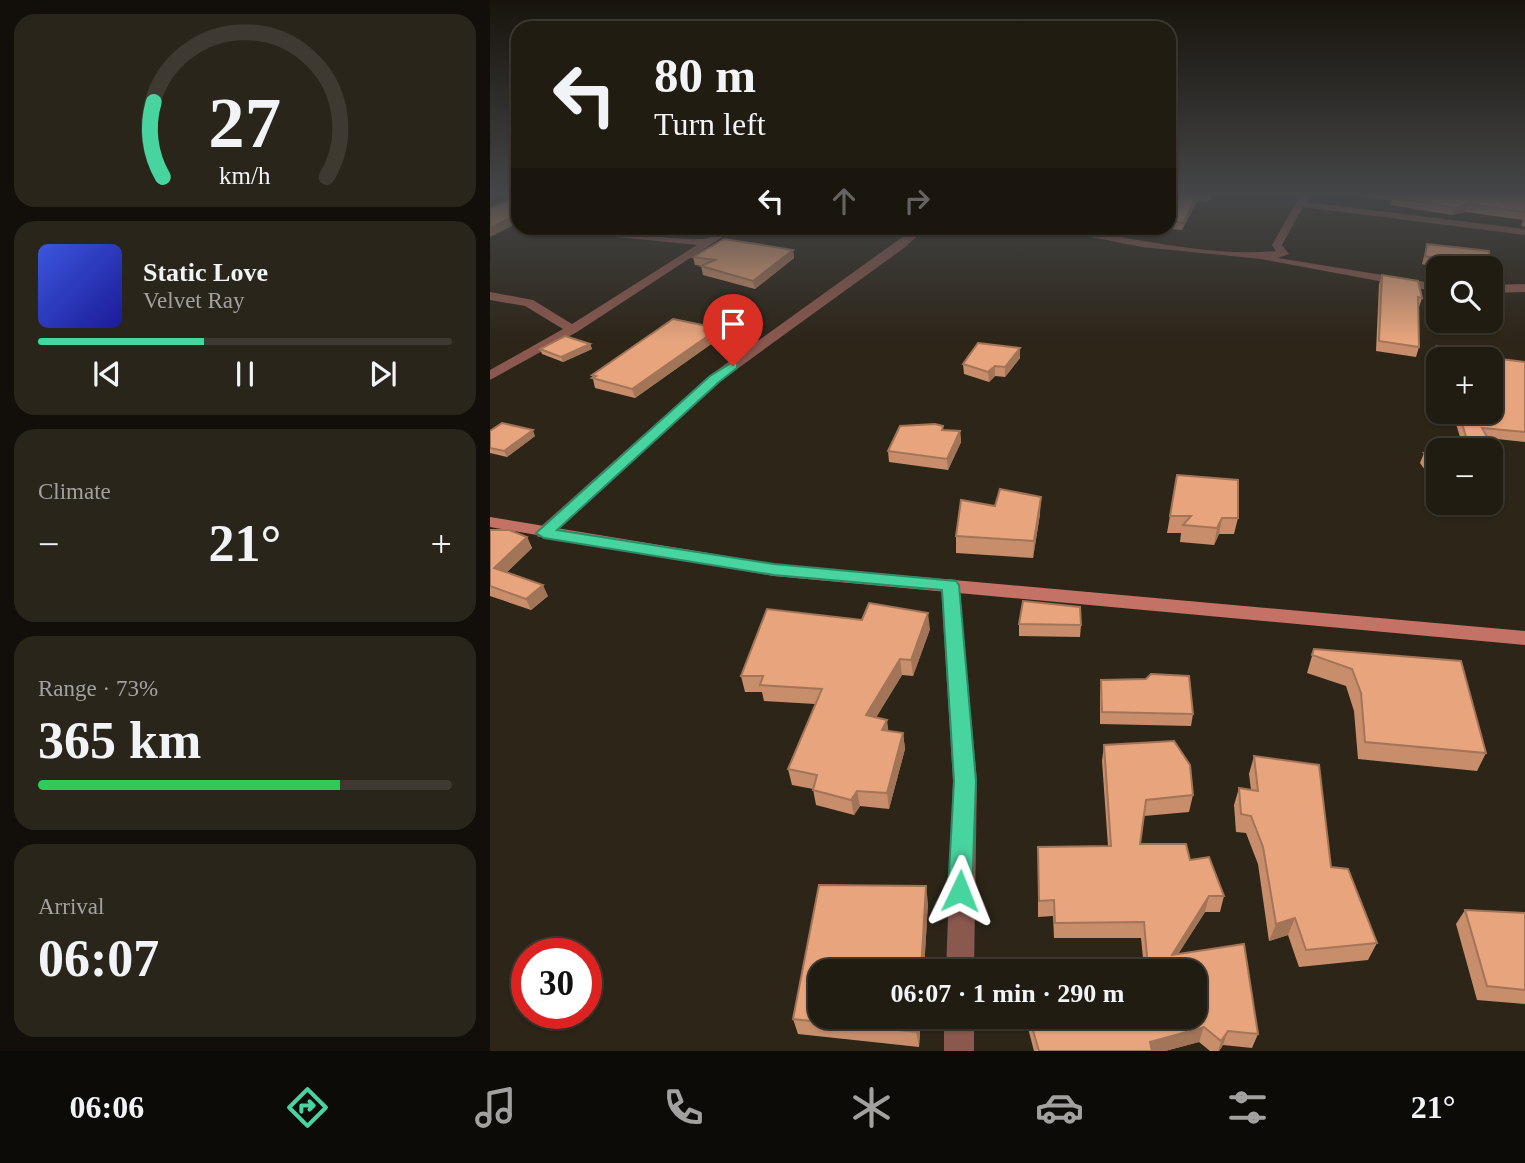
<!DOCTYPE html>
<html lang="en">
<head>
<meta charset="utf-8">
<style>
	body { margin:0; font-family:"Times New Roman",serif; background:#29251b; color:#f1f3f6; height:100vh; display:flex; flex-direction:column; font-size:26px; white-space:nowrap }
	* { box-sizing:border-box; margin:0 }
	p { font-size:23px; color:#a2a19f }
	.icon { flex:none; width:38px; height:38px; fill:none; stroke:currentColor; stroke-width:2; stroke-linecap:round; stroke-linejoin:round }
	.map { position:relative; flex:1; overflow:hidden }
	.details { display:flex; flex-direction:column; gap:14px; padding:14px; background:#120f0a; width:490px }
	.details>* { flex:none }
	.top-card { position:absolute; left:21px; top:21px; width:665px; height:214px; border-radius:21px; box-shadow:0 2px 5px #0004,0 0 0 2px #3e3a32; background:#211c12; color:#f1f3f6; overflow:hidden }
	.controls { position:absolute; left:936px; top:256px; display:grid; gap:14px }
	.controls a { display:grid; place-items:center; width:77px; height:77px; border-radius:14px; background:#211c12; box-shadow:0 2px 5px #0004,0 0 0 2px #3e3a32; font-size:35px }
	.speed { position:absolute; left:21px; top:938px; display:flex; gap:14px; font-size:35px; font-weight:700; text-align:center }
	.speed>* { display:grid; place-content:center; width:91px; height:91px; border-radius:50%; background:#211c12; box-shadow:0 2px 5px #0004,0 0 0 2px #3e3a32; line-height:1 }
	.speed .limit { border:10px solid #d22; background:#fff; color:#111 }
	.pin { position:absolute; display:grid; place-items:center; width:60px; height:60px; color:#fff; margin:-72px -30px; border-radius:50% 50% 50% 0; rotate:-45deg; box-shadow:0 0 7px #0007 }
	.pin .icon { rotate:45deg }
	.me { position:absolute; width:77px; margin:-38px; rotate:2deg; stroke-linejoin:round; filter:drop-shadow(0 0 5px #0008) }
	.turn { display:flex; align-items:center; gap:24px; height:147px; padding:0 28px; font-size:32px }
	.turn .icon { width:91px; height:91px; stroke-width:2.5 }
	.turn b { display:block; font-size:49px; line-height:60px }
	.lanes { display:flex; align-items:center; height:66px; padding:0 28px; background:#0003; justify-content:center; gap:35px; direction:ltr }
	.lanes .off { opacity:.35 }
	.big { font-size:52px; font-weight:700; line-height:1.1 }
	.details .widget { flex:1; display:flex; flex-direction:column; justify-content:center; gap:10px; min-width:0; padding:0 24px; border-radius:21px; background:#29251b }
	.details .dial { align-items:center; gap:0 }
	.dial svg { height:182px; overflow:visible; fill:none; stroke:#3e3a32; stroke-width:7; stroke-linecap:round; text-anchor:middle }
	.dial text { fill:#f1f3f6; stroke:none }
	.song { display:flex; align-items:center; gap:21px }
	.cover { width:84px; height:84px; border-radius:10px; background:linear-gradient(135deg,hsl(230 70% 55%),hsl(240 70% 35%)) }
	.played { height:7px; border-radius:4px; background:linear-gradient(90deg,#47d49e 40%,#3e3a32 40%) }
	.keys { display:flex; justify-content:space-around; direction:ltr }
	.heat { display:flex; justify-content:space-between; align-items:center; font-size:38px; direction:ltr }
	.charge { height:10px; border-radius:5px; background:linear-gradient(90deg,#34c759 73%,#3e3a32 0) }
	.trip { position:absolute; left:318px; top:959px; width:399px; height:70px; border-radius:21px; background:#211c12; box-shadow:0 2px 5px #0004,0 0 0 2px #3e3a32; font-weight:700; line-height:70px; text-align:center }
	.menu { display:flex; height:112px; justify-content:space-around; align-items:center; background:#0d0b07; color:#a2a19f }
	.menu .icon { width:49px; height:49px }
	.menu .active { color:#47d49e }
	.menu b { font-size:32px; color:#f1f3f6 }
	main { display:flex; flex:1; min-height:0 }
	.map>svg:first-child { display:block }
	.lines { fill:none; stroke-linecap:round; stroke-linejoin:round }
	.street { fill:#8b584f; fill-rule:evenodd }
	.secondary { fill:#c47265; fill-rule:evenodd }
	.wall { fill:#c88e6c }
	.shaded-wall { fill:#a27458 }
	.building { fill:#e8a57d; stroke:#a27458; stroke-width:2 }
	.route { fill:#47d49e; stroke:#2e8a67; stroke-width:2 }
</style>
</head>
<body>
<main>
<section class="details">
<div class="widget dial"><svg viewBox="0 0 100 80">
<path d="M14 69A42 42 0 1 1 86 69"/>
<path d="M14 69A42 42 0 0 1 10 36" stroke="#47d49e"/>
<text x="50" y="56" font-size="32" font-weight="700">27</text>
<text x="50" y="72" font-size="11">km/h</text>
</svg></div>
<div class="widget">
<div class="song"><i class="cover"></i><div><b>Static Love</b><p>Velvet Ray</p></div></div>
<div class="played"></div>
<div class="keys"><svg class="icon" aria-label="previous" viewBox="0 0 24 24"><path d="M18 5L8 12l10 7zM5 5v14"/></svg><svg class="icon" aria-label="pause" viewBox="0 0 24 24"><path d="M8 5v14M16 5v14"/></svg><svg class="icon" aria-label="next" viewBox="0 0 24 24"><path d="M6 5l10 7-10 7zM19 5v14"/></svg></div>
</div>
<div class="widget"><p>Climate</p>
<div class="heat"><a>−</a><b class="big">21°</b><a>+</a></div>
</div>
<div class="widget"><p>Range · 73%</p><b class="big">365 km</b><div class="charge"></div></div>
<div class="widget"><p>Arrival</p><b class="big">06:07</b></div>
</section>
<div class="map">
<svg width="1035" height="1051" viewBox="0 0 1035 1051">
	<rect width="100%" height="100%" fill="#2c2518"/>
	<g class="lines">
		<g class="street">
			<path d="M811 194H821L816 202 1035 229V235L813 207 792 245 799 254 788 258 948 284V292L771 259 652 247 556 228C582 225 610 233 636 238 684 246 737 256 786 251L782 245Z"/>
			<path d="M62 228C112 223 162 241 212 239 225 239 232 227 246 228L87 332 0 380V370L73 329 35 306 0 300V292L43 300 82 324 207 245 67 231Z"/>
			<polygon points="425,228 436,228 414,248 229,382 60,537 48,537 45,533 48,529 219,376"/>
			<polygon points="1035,284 1035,292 1001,293 1001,285"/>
			<polygon points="460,579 467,580 469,585 487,781 484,971 456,971 463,781 451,585 453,580"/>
			<rect x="454" y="1017" width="30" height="34"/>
		</g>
		<polygon class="secondary" points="0,517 284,564 1035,631 1035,645 284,576 0,527"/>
	</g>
	<g class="wall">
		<polygon points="679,194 723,194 717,202 708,200 692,230 669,228 679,228"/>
		<polygon points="1035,194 1035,227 1031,226 1033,220 975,212 962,215 900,205 901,200 859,195"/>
		<polygon points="937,244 1001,268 948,268 948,269 932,264"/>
		<polygon points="303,250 304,258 265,289 213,275 211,266 213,266 205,265 203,257"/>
		<polygon points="892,275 932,298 929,307 928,307 929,347 926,357 886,351 889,284"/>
		<polygon points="225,336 223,337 224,342 145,398 105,388 102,375"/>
		<polygon points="100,344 102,349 73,362 52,354 50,349"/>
		<polygon points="947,346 978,355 1035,362 1035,442 998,438 1005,451 1001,460 1001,450 974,450 962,411 1001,411 1001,359 948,359 948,369 944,354"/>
		<polygon points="530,358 515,377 505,376 499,382 474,374 473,364"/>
		<polygon points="453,430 470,431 471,442 458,470 399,462 398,451"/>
		<polygon points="0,431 45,436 17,457 0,453"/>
		<polygon points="934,453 948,454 948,488 930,463"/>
		<polygon points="687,475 748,518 744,534 729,534 724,545 690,542 691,533 677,533"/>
		<polygon points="550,514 543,558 466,553 466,536"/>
		<polygon points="0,530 37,537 42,548 17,572 58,596 41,610 0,596"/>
		<polygon points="529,624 591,625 590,637 529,636"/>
		<polygon points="440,629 423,676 412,675 386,717 398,731 413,733 415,749 399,809 370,806 364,815 326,805 323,789 302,785 298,769 325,704 274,701 272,692 255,692 251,676"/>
		<polygon points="824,649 971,661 996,753 987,771 868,759 864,711 856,686 817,673"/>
		<polygon points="611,680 703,714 701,726 610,724 610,692"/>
		<polygon points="614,745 703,795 699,812 654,816 650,844 700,860 734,896 730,912 715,912 688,954 768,1034 762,1048 733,1045 729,1051 720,1051 709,1042 675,1051 544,1051 535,1017 705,1017 705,971 526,971 526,967 654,968 651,938 564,938 563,916 548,917 548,847 618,846 612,761"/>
		<polygon points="764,756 841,867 887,943 878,960 809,967 798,935 779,941 768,864 756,833 746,832 744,805 749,788 761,790 759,774"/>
		<polygon points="438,903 429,1047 308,1034 303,1019"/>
		<polygon points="975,910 1035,913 1035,1004 987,1000 966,924"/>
	</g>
	<g class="shaded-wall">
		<polygon points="708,194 708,200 692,230 693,223"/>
		<polygon points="719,194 723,194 717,202 718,195"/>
		<polygon points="978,204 975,212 962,215 965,208"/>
		<polygon points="28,214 28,223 0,237 0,228"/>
		<polygon points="303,250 304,258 265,289 263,281"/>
		<polygon points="222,327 224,342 145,398 142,389 215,331"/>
		<polygon points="100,344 102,349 73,362 71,357"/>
		<polygon points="530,348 530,358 515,377 515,367"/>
		<polygon points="505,366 505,376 499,382 498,372"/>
		<polygon points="43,430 45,436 17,457 14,451"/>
		<polygon points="470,431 471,442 458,470 457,459"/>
		<polygon points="551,497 550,514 543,558 544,541"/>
		<polygon points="732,518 729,534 724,545 727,528"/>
		<polygon points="37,537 42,548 10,579 4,568"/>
		<polygon points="53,585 58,596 41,610 36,599"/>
		<polygon points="438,613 440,629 423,676 421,660"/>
		<polygon points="410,659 412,675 378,731 376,715"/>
		<polygon points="397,720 399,735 392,730"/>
		<polygon points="413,733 415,749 399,809 397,793"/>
		<polygon points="367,791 370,806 364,815 361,800"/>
		<polygon points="436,886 438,903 434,971 431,971"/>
		<polygon points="719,896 715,912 678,970 682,955"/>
		<polygon points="805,918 798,935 779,941 786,924"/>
		<polygon points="427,1017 431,1017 429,1047 426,1032"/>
		<polygon points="714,1027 709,1042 675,1051 657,1051 660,1042"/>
		<polygon points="738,1031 733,1045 729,1051 728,1051 731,1041"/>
	</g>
	<g class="building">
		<polygon points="679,194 708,194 693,223 679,221"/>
		<polygon points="902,194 1035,194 1035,212 978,204 965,208 902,197"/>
		<polygon points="28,195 28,214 0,228 0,208"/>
		<polygon points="234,239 303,250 263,281 211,266 225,260 203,257"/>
		<polygon points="937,244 999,251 1001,268 982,268 935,256"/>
		<polygon points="892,275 928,281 932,298 928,297 929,347 889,341"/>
		<polygon points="183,319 222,327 215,331 222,333 142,389 102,378 106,376 102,375"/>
		<polygon points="75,336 100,344 71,357 50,349"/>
		<polygon points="488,343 530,348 515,367 505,366 498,372 473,364"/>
		<polygon points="947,346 977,350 978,355 1035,362 1035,432 992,428 1005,451 980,449 968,411 1001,411 1001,359 951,359"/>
		<polygon points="12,423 43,430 14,451 0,448 0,431"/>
		<polygon points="445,424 453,426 452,430 470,431 457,459 398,451 410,426"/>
		<polygon points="934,453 948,454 948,472"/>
		<polygon points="687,475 748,480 748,518 732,518 727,528 693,525 701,516 680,516"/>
		<polygon points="510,489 551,497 544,541 466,536 471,500 505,506"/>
		<polygon points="0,530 19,530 37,537 4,568 53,585 36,599 0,586"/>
		<polygon points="533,601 590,607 591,625 529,624"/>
		<polygon points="379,603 438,613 421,660 410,659 376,715 397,720 392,730 413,733 397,793 367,791 361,800 323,790 327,775 298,769 332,689 270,685 273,676 251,676 277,609 372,620"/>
		<polygon points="824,649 971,661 996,753 875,742 871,693 862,669 822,655"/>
		<polygon points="661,674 699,676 703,714 612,712 611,680 656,679"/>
		<polygon points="684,741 700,765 703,795 656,800 650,844 696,844 700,860 719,857 734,896 719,896 682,955 754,944 768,1034 738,1031 731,1041 714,1027 660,1042 662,1051 549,1051 539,1017 705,1017 705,971 527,971 526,967 658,968 654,922 565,923 564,900 549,901 548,847 621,846 614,745"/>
		<polygon points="764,756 829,765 841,867 858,869 887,943 816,950 805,918 786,924 773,847 761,816 751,814 749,788 768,791"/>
		<polygon points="329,885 436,886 431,971 331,971 331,1017 427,1017 426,1032 303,1019"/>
		<polygon points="975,910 1035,913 1035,990 997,986"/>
	</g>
	<linearGradient id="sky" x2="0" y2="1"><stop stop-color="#18140d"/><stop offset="0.57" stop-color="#454648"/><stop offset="1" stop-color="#454648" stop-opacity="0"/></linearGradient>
	<rect width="1035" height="342" fill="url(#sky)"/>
	<polygon class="route" points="243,362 247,363 247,368 229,382 67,530 284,564 466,581 469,585 486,781 482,891 479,899 470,903 462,899 458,891 464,781 452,590 284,575 54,538 46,533 220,376"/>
</svg>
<div class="controls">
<a><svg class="icon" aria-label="search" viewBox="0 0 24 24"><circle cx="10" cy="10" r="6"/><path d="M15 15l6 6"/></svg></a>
<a>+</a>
<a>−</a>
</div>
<div class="speed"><div class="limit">30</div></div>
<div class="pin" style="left:243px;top:366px;background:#d93025"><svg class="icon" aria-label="arrive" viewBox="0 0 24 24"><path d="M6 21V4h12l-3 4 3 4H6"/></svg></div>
<svg class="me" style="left:470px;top:891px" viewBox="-20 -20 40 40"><path d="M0-17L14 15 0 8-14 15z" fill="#47d49e" stroke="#fff" stroke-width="4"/></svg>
<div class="trip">06:07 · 1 min · 290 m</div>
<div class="top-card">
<div class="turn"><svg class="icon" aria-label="left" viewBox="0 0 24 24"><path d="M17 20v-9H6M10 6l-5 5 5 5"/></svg><div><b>80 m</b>Turn left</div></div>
<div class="lanes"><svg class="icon" aria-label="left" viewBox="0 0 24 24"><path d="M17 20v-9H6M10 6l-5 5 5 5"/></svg><svg class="icon off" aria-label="ahead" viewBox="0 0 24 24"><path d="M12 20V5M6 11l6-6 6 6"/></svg><svg class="icon off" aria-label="right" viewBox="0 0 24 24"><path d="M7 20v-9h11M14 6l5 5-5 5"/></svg></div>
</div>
</div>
</main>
<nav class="menu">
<b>06:06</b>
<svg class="icon active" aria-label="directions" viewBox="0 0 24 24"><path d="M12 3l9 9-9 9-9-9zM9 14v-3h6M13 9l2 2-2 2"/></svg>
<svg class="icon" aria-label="music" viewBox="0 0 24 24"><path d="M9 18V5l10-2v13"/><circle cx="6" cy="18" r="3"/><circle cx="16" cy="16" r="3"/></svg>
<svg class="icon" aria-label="phone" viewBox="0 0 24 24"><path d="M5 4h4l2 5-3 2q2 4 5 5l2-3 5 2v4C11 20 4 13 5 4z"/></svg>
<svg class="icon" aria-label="climate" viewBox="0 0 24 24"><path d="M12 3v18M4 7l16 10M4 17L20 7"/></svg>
<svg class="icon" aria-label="car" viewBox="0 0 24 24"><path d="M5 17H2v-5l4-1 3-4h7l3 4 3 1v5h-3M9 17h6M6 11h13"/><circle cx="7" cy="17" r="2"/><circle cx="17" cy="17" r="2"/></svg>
<svg class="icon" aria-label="filters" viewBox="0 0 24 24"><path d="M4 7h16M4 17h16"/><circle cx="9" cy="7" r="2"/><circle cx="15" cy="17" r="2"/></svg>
<b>21°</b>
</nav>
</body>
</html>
